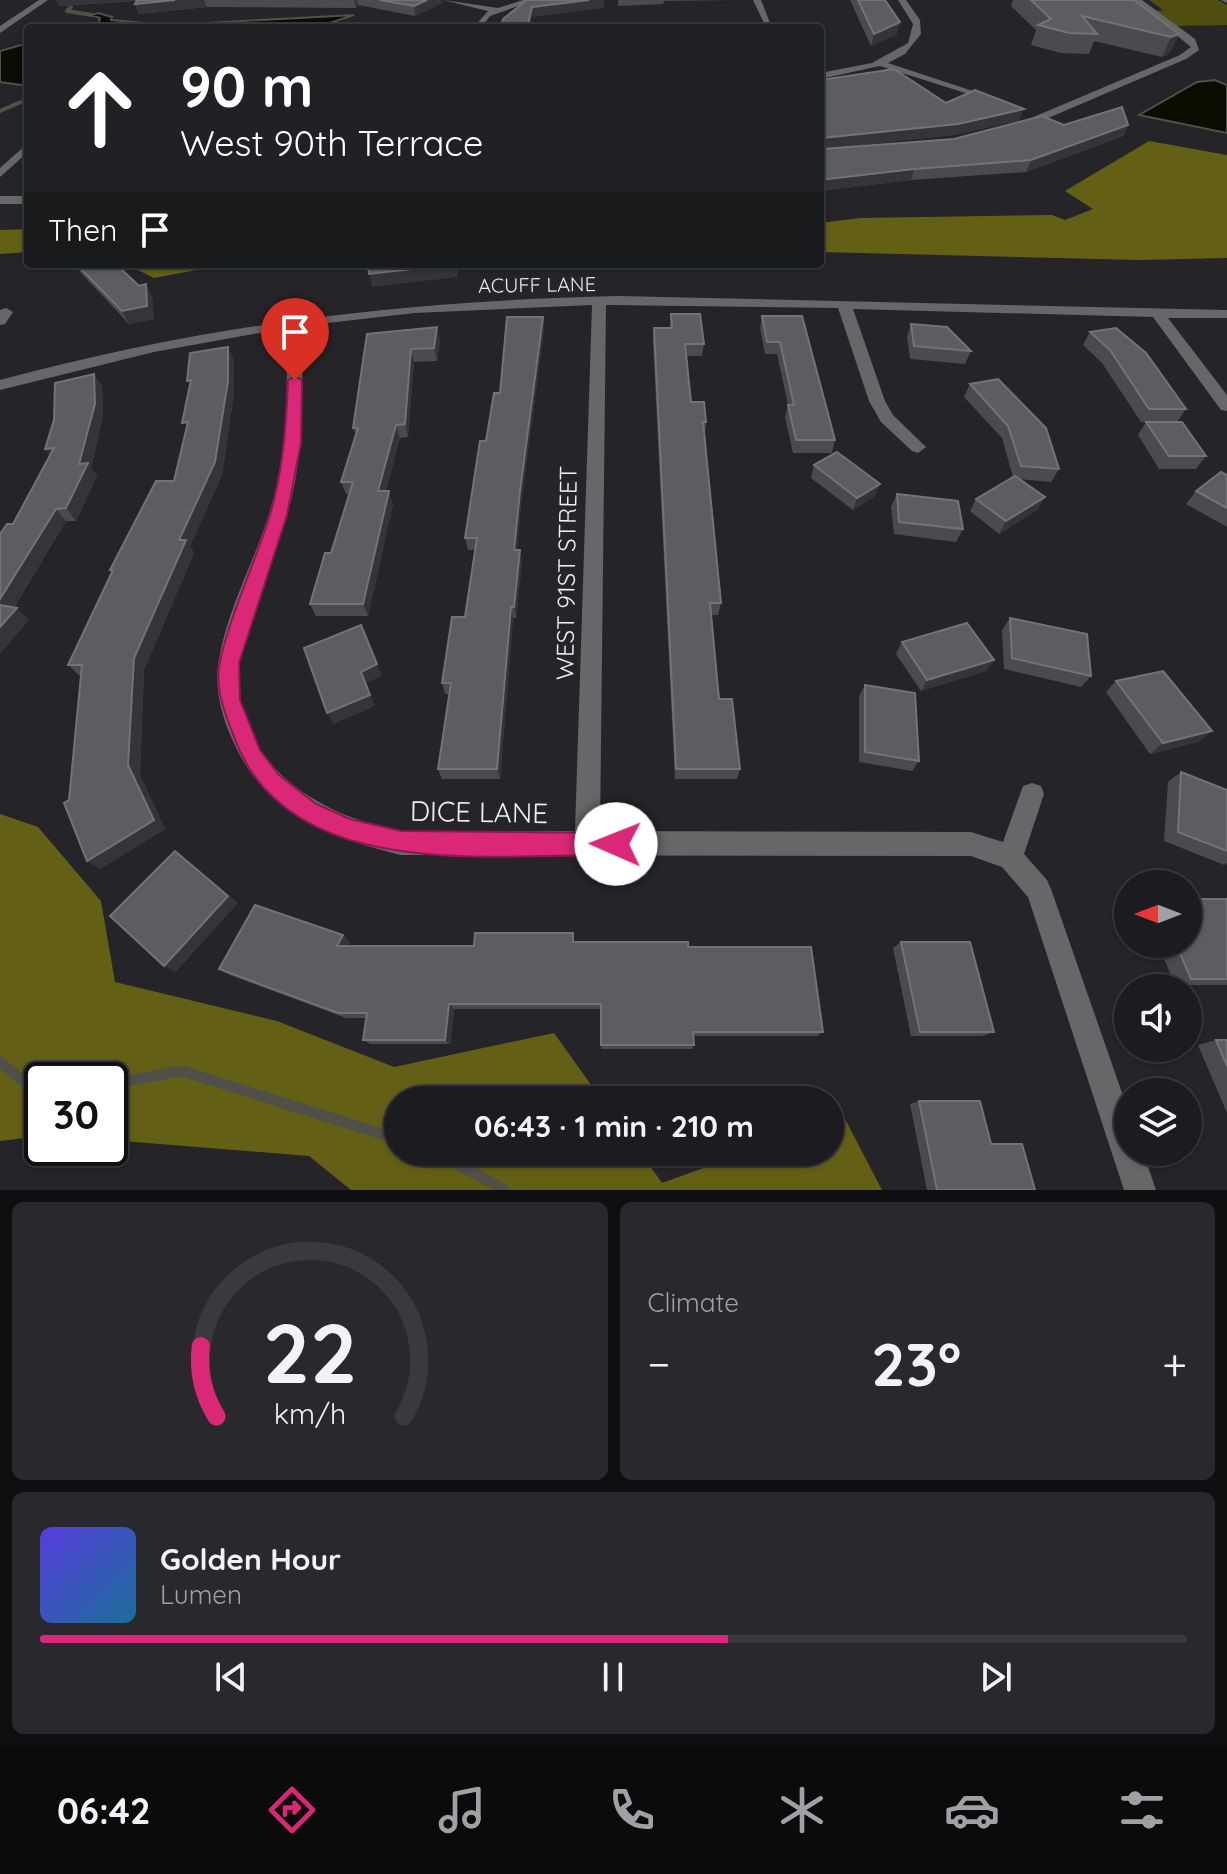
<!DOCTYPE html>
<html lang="en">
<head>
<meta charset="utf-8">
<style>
	body { margin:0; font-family:Quicksand,sans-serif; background:#29282c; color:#f1f3f6; height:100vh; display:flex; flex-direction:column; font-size:30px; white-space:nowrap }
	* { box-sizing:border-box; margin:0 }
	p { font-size:26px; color:#a0a1a4 }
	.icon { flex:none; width:44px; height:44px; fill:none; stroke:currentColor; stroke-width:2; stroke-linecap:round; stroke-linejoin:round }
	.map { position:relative; height:1190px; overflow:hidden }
	.panel { display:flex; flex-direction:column; gap:12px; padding:12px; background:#0f0f11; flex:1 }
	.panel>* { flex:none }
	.hud { position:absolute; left:24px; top:24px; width:800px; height:244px; border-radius:8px; box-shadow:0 2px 6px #0004,0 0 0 2px #3a393d; background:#202124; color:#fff; overflow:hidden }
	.needle { width:52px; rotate:270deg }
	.controls { position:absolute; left:1114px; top:870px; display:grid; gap:16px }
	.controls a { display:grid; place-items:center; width:88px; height:88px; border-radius:50%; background:#1c1b1f; box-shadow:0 2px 6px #0004,0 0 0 2px #3a393d; font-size:40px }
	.speed { position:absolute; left:24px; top:1062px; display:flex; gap:16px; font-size:40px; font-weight:700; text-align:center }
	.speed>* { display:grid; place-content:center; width:104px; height:104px; border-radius:50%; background:#1c1b1f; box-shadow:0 2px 6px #0004,0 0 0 2px #3a393d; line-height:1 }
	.speed .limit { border:4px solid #111; border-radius:12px; background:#fff; color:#111 }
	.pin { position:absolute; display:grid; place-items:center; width:68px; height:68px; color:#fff; margin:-82px -34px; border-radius:50% 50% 50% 0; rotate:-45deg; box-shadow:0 0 8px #0007 }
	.pin .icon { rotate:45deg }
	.me { position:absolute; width:88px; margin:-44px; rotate:271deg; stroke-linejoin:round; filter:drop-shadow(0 0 6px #0008) }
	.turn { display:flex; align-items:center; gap:28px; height:168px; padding:0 24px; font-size:36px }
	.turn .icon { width:104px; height:104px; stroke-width:2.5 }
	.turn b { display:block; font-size:56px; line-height:68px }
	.then { display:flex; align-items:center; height:76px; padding:0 24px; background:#0003; gap:16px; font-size:30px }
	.big { font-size:60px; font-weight:700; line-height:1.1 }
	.panel .widget { flex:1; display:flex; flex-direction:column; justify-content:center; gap:12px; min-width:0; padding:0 28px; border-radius:12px; background:#29282c }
	.panel .dial { align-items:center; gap:0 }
	.dial svg { height:208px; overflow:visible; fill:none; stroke:#3a393d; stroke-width:7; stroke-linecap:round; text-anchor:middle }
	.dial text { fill:#f1f3f6; stroke:none }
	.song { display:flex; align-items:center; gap:24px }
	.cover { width:96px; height:96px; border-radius:12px; background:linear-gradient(135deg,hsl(250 70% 55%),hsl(200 70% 35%)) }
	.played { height:8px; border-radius:4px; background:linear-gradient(90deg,#db2777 60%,#3a393d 60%) }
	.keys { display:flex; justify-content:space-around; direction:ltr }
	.heat { display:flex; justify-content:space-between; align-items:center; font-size:44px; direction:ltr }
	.panel .tiles { flex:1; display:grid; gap:12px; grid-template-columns:1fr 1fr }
	.widget:last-child { grid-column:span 2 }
	.trip { position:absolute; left:384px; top:1086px; width:460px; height:80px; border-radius:40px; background:#1c1b1f; box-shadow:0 2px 6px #0004,0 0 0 2px #3a393d; font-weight:700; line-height:80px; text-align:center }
	.menu { display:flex; height:128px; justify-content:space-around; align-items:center; background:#0b0b0c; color:#a0a1a4 }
	.menu .icon { width:56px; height:56px }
	.menu .active { color:#db2777 }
	.menu b { font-size:36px; color:#f1f3f6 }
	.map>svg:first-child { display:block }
	.green { fill:#4f4d0f }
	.forest { fill:#636015 }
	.water { fill:#0d0c00; stroke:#505048; stroke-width:2 }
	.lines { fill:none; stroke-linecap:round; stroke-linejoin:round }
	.stream-far1 { stroke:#505048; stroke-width:4 }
	.stream { stroke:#505048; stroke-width:11 }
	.minor { fill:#67676a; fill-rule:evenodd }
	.wall { fill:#4b4a4f }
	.shaded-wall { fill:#353439 }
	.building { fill:#5d5c61; stroke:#747277; stroke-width:2 }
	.route { fill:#db2777; stroke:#8e194d; stroke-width:2 }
	.labels { text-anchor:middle; stroke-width:7; stroke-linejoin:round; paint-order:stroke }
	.far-street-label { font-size:20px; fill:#eeedf1; stroke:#252429 }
	.street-label { font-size:24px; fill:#eeedf1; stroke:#252429 }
	.near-street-label { font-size:28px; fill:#eeedf1; stroke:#252429 }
</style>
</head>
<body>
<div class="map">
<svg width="1227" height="1190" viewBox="0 0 1227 1190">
	<rect width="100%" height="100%" fill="#252429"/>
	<polygon class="green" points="1149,0 1218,0 1227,5 1227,25 1176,26 1156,11 1163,10"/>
	<g class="forest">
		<polygon points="1149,141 1227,155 1227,258 1139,260 820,252 820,223 860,218 1052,215 1065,220 1093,209 1065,191"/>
		<polygon points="28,229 28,252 0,254 0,230"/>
		<polygon points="126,264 229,264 154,278"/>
		<polygon points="0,814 38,827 101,901 115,982 277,1021 394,1067 554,1033 602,1100 398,1100 398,1152 640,1152 662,1183 748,1152 830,1152 830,1122 844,1117 882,1190 351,1190 309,1156 110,1140 110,1080 42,1080 42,1136 0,1141"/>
	</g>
	<g class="water">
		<polygon points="98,13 112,17 111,20 168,25 354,15 326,24 323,28 87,28 98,25 100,18 92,15"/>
		<polygon points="28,43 28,86 0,82 0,51"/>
		<polygon points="1215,80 1227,85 1227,133 1139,115 1197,82"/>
	</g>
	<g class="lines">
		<g class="stream-far1">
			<polyline points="71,7 67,11 92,15"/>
			<polyline points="0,111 28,99"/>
		</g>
		<g class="stream">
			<polyline points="0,1062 42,1096"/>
			<polyline points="110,1084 182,1071 398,1139"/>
			<polyline points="435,1152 505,1190"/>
		</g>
		<g class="minor">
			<polygon points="39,0 48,0 0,33 0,26"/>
			<polygon points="443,0 498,8 523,0 535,0 490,16 481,28 473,28 488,11"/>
			<polygon points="753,0 761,0 770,23 764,23"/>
			<polygon points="898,0 906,0 920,20 921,34 905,54 888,63 997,99 997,103 880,66 820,79 820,73 872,63 908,43 913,24"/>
			<polygon points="1133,0 1142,0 1195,39 1199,50 1186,59 1025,128 1017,128 1017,124 1180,55 1191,47"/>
			<polygon points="1221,0 1227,0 1227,3"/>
			<polygon points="28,143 28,152 0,177 0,168"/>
			<rect x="0" y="196" width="28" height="8"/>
			<path d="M618 296 1227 310V318H1168L1227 395V411L1221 410 1153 317 853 309 885 401 893 415 926 447 918 453 912 451 881 422 869 401 838 308 606 305 600 831 971 832 1003 842 1023 786 1032 783 1041 786 1044 794 1024 854 1047 880 1051 889 1128 1110V1152H1143L1156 1190H1124L1028 897 1002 867 971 856 401 855C329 837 265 814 233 741 221 715 214 688 219 659 229 601 262 549 275 492 288 438 287 383 287 328L154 352 0 390V380C210 324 401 301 618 296ZM592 305 575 831C534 831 494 831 453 831 436 831 416 833 399 830 314 816 224 755 241 657 250 602 279 551 292 496 305 440 303 383 301 326L415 313Z"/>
			<polygon points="6,308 13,312 5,324 0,325 0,310"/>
		</g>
	</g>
	<g class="wall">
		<polygon points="56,0 442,0 442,3 415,16 358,5 356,8 207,7 139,14 135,4 137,1 59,6"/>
		<polygon points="618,0 732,0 664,1 663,4 618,6"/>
		<polygon points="850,0 885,0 897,34 871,46"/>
		<polygon points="1013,0 1134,0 1179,34 1169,54 1162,57 1094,41 1089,54 1061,53 1031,45 1036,30 1011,6"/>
		<polygon points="820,80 946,103 1020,120 954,135 823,149 954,139 1064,125 1128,125 1123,136 1026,172 911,180 820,191"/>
		<polygon points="75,264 116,264 152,297 154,319 129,324 81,273"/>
		<polygon points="671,314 704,344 702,356 687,356 691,402 706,422 705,435 721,603 718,615 711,615 719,699 740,769 737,779 675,779 653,341 654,328 670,328"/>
		<polygon points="762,316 802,316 835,440 832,453 793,453 785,417 788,405 777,354 765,354 760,328"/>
		<polygon points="543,317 544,329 521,504 517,550 522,562 516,618 513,618 500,779 442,779 438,769 450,694 445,694 442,683 465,617 475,550 468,550 465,538 486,441 500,393"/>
		<polygon points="911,324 971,351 965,364 910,359 907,337"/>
		<polygon points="1090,332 1186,409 1177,422 1141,422 1102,363 1083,345"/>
		<polygon points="367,334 440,339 437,361 414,362 408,437 400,438 386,491 393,504 368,616 316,616 310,604 331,553 349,494 346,494 341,482 356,435 353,428"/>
		<polygon points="234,360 234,393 222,475 190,546 194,553 144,670 140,775 165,829 100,869 69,800 81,676 80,676 68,665 112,573 110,570 174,481 186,430 190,386"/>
		<polygon points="94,374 102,386 103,417 91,468 97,476 76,521 66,521 14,608 29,620 0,653 13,524 50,456 45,449"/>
		<polygon points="970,384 1059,469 1051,482 1019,479 1045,497 1037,510 999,534 970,511 976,499 1013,477 1002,438 964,397"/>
		<polygon points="1146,422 1206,456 1196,469 1159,469 1138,435"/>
		<polygon points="814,465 875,496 853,510 811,478"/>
		<polygon points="1227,475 1227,527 1186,504 1196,491"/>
		<polygon points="897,494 963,529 956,542 894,534 891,507"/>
		<polygon points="1010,618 1091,676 1081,687 1004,669 1002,630"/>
		<polygon points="902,642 994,660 986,671 921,691 896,654"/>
		<polygon points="1116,681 1212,731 1198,742 1150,754 1106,692"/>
		<polygon points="865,685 919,761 912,771 859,762 859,696"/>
		<polygon points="1181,772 1227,790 1227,863 1224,865 1164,841 1168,782"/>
		<polygon points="1227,899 1227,985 1175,985 1158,944 1188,944"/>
		<polygon points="343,935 350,942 348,946 474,946 574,942 688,947 823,1032 817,1036 693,1036 694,1045 692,1049 601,1049 601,1009 454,1009 450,1044 370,1044 363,1040 366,1018 346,1018 230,975 219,969"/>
		<polygon points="901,942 994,1032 983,1036 911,1036 893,948"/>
		<polygon points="1216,1040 1227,1040 1227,1113 1198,1045"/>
		<polygon points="919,1101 991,1144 1035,1190 927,1190 910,1104"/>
	</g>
	<g class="shaded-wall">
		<polygon points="56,0 146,0 59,6"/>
		<polygon points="175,0 204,0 207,7 139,14 135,4"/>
		<polygon points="354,0 357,0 358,5 356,8"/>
		<polygon points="427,0 442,0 442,3 415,16 414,6"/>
		<polygon points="589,0 604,0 604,8 532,17 530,28 527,28 532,7"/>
		<polygon points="900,22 897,34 871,46 874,34"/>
		<polygon points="1179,34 1169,54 1162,57 1171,37"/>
		<polygon points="1024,109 1020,120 954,135 820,149 822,138"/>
		<polygon points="1128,125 1123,136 1026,172 1031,160"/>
		<polygon points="914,169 911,180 820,191 820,180"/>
		<polygon points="458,264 458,277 372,287 369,274"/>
		<polygon points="146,284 152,297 154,319 129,324 122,311"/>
		<polygon points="543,317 544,329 521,504 516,562 514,550 520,491"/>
		<polygon points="437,327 440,339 437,361 434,348"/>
		<polygon points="228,347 234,360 234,393 222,475 190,546 194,553 144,670 140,775 165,829 100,869 87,861 128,765 134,658 179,540"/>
		<polygon points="411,349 414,362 408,437 405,424"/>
		<polygon points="94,374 102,386 103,417 91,468 97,476 76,521 66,508"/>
		<polygon points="396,425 400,438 383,504 378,491"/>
		<polygon points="54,448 55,462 45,449"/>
		<polygon points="880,484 875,496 853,510 857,498"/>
		<polygon points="389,491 393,504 368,616 363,604"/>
		<polygon points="1045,497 1037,510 999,534 1006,521"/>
		<polygon points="56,509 66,521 9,616 0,607 0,599"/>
		<polygon points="520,550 522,562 516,618 514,607"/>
		<polygon points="511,607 513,618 500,779 497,769"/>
		<polygon points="17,608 29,620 0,653 0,627"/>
		<polygon points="361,625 382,676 366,683 375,706 334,724 327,713 361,672"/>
		<polygon points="994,660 986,671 921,691 927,680"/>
		<polygon points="1212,731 1198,742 1150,754 1163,743"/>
		<polygon points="175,851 238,903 176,972 164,966"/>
		<polygon points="343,935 350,942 345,952 337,946"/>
		<polygon points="449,1004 454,1009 450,1044 445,1040"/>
	</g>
	<g class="building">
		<polygon points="137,0 175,0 135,4"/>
		<polygon points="380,0 427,0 414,6"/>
		<polygon points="527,0 589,0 532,7 527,28 501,28 503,19"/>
		<polygon points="858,0 885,0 900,22 874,34"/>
		<polygon points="1031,0 1134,0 1179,34 1171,37 1082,16 1097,34 1069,33 1038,25 1051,19"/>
		<polygon points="894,69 946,103 975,90 1024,109 958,124 822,138 820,144 820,80"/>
		<polygon points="1122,107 1128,125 1031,160 914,169 820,180 820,147 823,149 954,139 1042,116 1064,125"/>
		<polygon points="76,264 116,264 139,286 146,284 147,306 122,311"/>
		<polygon points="368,264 456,264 369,274"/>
		<polygon points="671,314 700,314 704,344 685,344 691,402 704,402 706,422 703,422 721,603 710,603 719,699 732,699 740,769 676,769 654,328 672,328"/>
		<polygon points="762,316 802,316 835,440 796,440 788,405 794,405 780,342 767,342"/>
		<polygon points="507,317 543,317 520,491 514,550 520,550 514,607 511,607 497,769 438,769 451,683 442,683 452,617 465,617 477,538 465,538 480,441 486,441 494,393 500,393"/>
		<polygon points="911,324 947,327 971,351 914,346"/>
		<polygon points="437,327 434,348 411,349 405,424 396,425 378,491 389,491 363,604 310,604 325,553 331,553 353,482 341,482 358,428 353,428 367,334"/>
		<polygon points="1116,328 1146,353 1186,409 1149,409 1110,350 1090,332"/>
		<polygon points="228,347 228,381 215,462 179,540 186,540 134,658 128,765 154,820 87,861 64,803 69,800 82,665 68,665 113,570 110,570 156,481 174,481 188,422 182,423 191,380 187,381 190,353"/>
		<polygon points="94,374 95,404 79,464 88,463 66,508 56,509 0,599 0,534 7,524 13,524 54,448 45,449 54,420 55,383"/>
		<polygon points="998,379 1046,428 1059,469 1021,466 1008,426 970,384"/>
		<polygon points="1146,422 1182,422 1206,456 1169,456"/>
		<polygon points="837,452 880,484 857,498 814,465"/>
		<polygon points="1221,472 1227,475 1227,508 1196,491"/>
		<polygon points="1015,476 1045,497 1006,521 976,499"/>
		<polygon points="897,494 958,501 963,529 899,522"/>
		<polygon points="0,605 17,608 0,627"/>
		<polygon points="1010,618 1087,634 1091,676 1012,658"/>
		<polygon points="967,623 994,660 927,680 902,642"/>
		<polygon points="361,625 377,664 361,672 370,695 327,713 304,648"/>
		<polygon points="1163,671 1212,731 1163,743 1116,681"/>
		<polygon points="865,685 915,693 919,761 865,752"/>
		<polygon points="1181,772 1227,790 1227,851 1178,832"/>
		<polygon points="175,851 228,896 164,966 110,916"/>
		<polygon points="1188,899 1227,899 1227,979 1191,979 1176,944 1188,944"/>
		<polygon points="255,905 343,935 337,946 474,946 475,933 573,933 573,942 688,942 688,947 811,947 823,1032 693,1032 694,1045 601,1045 601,1004 449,1004 445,1040 363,1040 367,1013 338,1013 219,969"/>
		<polygon points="901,942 970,942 994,1032 920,1032"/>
		<polygon points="1216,1040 1227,1040 1227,1066"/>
		<polygon points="919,1101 980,1101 991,1144 1022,1144 1035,1190 937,1190"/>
	</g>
	<path class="route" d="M295 376 302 380 301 443 287 515 239 663 240 700 260 750 279 775 316 804 350 819 401 831 616 833 624 836 628 844 624 852 616 855C492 854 288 884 234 737 225 713 214 688 220 661 231 613 254 565 269 518 283 473 286 427 288 380Z"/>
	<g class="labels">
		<g class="far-street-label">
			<text transform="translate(537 285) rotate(-1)" y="7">ACUFF LANE</text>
		</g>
		<g class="street-label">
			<text transform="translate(567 573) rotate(-89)" y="8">WEST 91ST STREET</text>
		</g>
		<g class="near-street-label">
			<text transform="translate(479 812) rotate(1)" y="10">DICE LANE</text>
		</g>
	</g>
</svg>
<div class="controls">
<a><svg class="needle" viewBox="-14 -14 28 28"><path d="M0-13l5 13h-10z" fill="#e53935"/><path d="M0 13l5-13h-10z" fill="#a0a1a4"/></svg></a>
<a><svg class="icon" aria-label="sound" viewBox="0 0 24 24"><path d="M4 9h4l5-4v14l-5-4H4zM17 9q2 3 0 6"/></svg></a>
<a><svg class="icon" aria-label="layers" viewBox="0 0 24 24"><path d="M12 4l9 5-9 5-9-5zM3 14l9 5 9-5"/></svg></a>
</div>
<div class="speed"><div class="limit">30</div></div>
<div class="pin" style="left:295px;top:380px;background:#d93025"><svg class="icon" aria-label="arrive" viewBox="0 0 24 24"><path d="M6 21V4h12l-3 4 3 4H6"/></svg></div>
<svg class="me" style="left:616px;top:844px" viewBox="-20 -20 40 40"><circle r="19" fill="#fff"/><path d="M0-13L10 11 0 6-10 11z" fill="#db2777"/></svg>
<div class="trip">06:43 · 1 min · 210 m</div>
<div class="hud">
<div class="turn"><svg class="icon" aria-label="ahead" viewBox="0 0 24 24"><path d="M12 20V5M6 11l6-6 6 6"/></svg><div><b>90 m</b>West 90th Terrace</div></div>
<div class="then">Then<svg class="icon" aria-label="arrive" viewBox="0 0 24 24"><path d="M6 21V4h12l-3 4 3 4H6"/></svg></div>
</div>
</div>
<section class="panel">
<div class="tiles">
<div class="widget dial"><svg viewBox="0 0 100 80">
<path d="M14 69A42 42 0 1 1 86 69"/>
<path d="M14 69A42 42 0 0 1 8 42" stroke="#db2777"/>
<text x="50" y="56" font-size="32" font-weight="700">22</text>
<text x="50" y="72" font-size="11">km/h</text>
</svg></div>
<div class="widget"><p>Climate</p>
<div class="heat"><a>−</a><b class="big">23°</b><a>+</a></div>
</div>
<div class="widget">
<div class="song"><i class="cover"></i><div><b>Golden Hour</b><p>Lumen</p></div></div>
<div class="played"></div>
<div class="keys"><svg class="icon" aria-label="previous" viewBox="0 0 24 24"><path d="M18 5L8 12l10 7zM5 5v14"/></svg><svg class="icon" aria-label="pause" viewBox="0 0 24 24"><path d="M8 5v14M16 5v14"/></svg><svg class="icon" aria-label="next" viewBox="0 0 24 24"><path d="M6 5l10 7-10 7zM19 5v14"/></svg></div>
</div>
</div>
</section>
<nav class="menu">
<b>06:42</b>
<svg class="icon active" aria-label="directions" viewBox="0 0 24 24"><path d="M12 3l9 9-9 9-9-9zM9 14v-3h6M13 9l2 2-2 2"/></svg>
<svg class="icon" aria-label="music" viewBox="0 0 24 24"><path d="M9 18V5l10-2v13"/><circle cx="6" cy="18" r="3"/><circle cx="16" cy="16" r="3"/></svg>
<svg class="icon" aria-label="phone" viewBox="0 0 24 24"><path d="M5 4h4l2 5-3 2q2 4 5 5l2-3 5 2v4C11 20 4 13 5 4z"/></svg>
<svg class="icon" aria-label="climate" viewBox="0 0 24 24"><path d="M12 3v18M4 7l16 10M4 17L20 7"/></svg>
<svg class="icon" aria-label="car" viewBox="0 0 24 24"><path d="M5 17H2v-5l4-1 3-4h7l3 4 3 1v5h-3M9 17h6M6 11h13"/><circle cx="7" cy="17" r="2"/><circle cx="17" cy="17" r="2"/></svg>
<svg class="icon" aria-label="filters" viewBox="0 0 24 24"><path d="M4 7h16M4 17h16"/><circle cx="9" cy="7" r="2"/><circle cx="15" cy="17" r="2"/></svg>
</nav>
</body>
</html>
